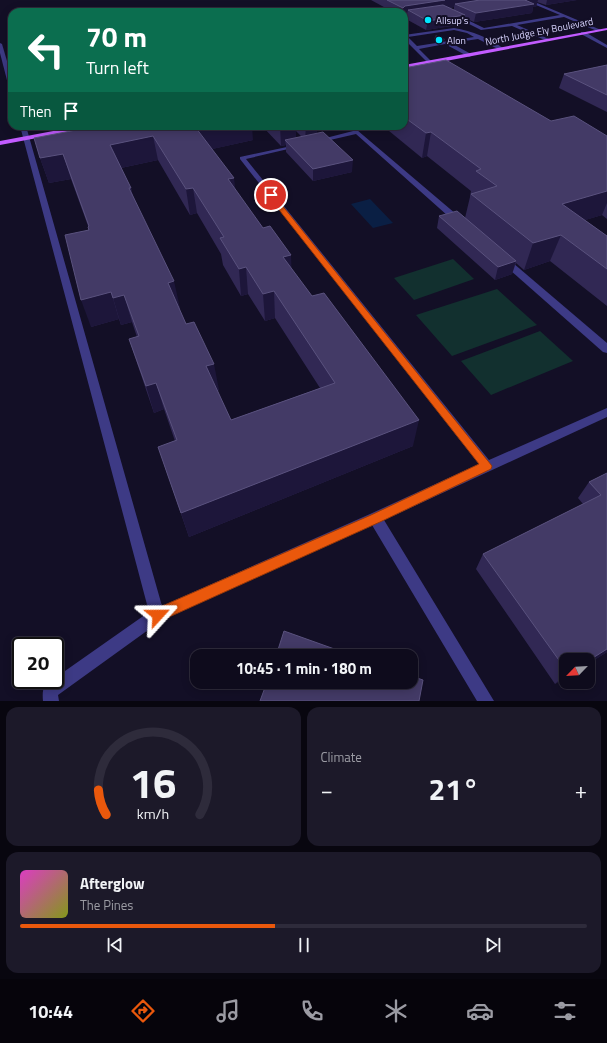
<!DOCTYPE html>
<html lang="en">
<head>
<meta charset="utf-8">
<style>
	body { margin:0; font-family:"Titillium Web",sans-serif; background:#1c1929; color:#f1f3f6; height:100vh; display:flex; flex-direction:column; font-size:15px; white-space:nowrap }
	* { box-sizing:border-box; margin:0 }
	p { font-size:13px; color:#9b9ba3 }
	.icon { flex:none; width:22px; height:22px; fill:none; stroke:currentColor; stroke-width:2; stroke-linecap:round; stroke-linejoin:round }
	.map { position:relative; height:701px; overflow:hidden }
	.drawer { display:flex; flex-direction:column; gap:6px; padding:6px; background:#08060f; flex:1 }
	.drawer>* { flex:none }
	.guide { position:absolute; left:8px; top:8px; width:400px; height:122px; border-radius:12px; box-shadow:0 2px 10px #0003,0 0 0 1px #2e2b3b; background:#0b6e4f; color:#fff; overflow:hidden }
	.needle { width:26px; rotate:245deg }
	.fabs { position:absolute; left:559px; top:653px; display:grid; gap:8px }
	.fabs a { display:grid; place-items:center; width:36px; height:36px; border-radius:8px; background:#0e0b1c; box-shadow:0 2px 10px #0003,0 0 0 1px #2e2b3b; font-size:20px }
	.speed { position:absolute; left:12px; top:637px; display:flex; gap:8px; font-size:20px; font-weight:700; text-align:center }
	.speed>* { display:grid; place-content:center; width:52px; height:52px; border-radius:50%; background:#0e0b1c; box-shadow:0 2px 10px #0003,0 0 0 1px #2e2b3b; line-height:1 }
	.speed .limit { border:2px solid #111; border-radius:6px; background:#fff; color:#111 }
	.pin { position:absolute; display:grid; place-items:center; width:34px; height:34px; color:#fff; margin:-17px; border:2px solid #fff; border-radius:50%; box-shadow:0 1px 4px #0007 }
	.me { position:absolute; width:44px; margin:-22px; rotate:66deg; stroke-linejoin:round; filter:drop-shadow(0 0 3px #0008) }
	.turn { display:flex; align-items:center; gap:14px; height:84px; padding:0 12px; font-size:18px }
	.turn .icon { width:52px; height:52px; stroke-width:2.5 }
	.turn b { display:block; font-size:28px; line-height:34px }
	.then { display:flex; align-items:center; height:38px; padding:0 12px; background:#0003; gap:8px; font-size:15px }
	.big { font-size:30px; font-weight:700; line-height:1.1 }
	.drawer .tile { flex:1; display:flex; flex-direction:column; justify-content:center; gap:6px; min-width:0; padding:0 14px; border-radius:12px; background:#1c1929 }
	.drawer .dial { align-items:center; gap:0 }
	.dial svg { height:104px; overflow:visible; fill:none; stroke:#2e2b3b; stroke-width:7; stroke-linecap:round; text-anchor:middle }
	.dial text { fill:#f1f3f6; stroke:none }
	.song { display:flex; align-items:center; gap:12px }
	.cover { width:48px; height:48px; border-radius:6px; background:linear-gradient(135deg,hsl(310 70% 55%),hsl(70 70% 35%)) }
	.played { height:4px; border-radius:2px; background:linear-gradient(90deg,#ea580c 45%,#2e2b3b 45%) }
	.keys { display:flex; justify-content:space-around; direction:ltr }
	.heat { display:flex; justify-content:space-between; align-items:center; font-size:22px; direction:ltr }
	.drawer .tiles { flex:1; display:grid; gap:6px; grid-template-columns:1fr 1fr }
	.tile:last-child { grid-column:span 2 }
	.trip { position:absolute; left:190px; top:649px; width:228px; height:40px; border-radius:12px; background:#0e0b1c; box-shadow:0 2px 10px #0003,0 0 0 1px #2e2b3b; font-weight:700; line-height:40px; text-align:center }
	.menu { display:flex; height:64px; justify-content:space-around; align-items:center; background:#06040b; color:#9b9ba3 }
	.menu .icon { width:28px; height:28px }
	.menu .on { color:#ea580c }
	.menu b { font-size:18px; color:#f1f3f6 }
	.map>svg:first-child { display:block }
	.green { fill:#12302f }
	.water { fill:#0a1f44 }
	.lines { fill:none; stroke-linecap:round; stroke-linejoin:round }
	.minor-tunnel { stroke:#312d47; stroke-width:4.5; stroke-dasharray:4.5 2.5; stroke-linecap:butt }
	.minor { fill:#3d3a85; fill-rule:evenodd }
	.major { fill:#c25bff; fill-rule:evenodd }
	.wall { fill:#312854; fill-rule:evenodd }
	.shaded-wall { fill:#1d163a }
	.building { fill:#433a66; stroke:#5a527e; fill-rule:evenodd }
	.route { fill:#ea580c; stroke:#983908 }
	.poi-dot { fill:#00e5ff; stroke:#130f26; stroke-width:1.5 }
	.labels { text-anchor:middle; stroke-width:4; stroke-linejoin:round; paint-order:stroke }
	.far-poi-label { font-size:10px; fill:#d9d4ff; stroke:#130f26; text-anchor:start }
	.far-street-label { font-size:10px; fill:#d9d4ff; stroke:#130f26 }
</style>
</head>
<body>
<div class="map">
<svg width="607" height="701" viewBox="0 0 607 701">
	<rect width="100%" height="100%" fill="#130f26"/>
	<g class="green">
		<polygon points="453,259 474,279 414,300 394,278"/>
		<polygon points="497,289 537,325 452,356 416,315"/>
		<polygon points="540,331 573,361 491,395 461,361"/>
	</g>
	<polygon class="water" points="370,199 393,223 373,228 351,204"/>
	<g class="lines">
		<polyline class="minor-tunnel" points="435,37 444,41"/>
		<g class="minor">
			<polygon points="524,0 530,0 601,30 597,31 564,17 517,25 549,39 547,41 512,26 481,30 451,15 455,14 484,28 560,15"/>
			<path d="M454 28C472 31 490 38 504 49L500 50 478 39 451 43 471 54V56L469 57 445 44 419 49 432 62 429 64 404 39V35ZM454 30 467 33 474 37 417 46 408 37Z"/>
			<polygon points="581,32 585,32 607,45 607,48 581,34"/>
			<polygon points="0,43 2,44 12,78 12,90 9,88 0,53"/>
			<path d="M20 126H26L162 606 370 514 479 464 240 159V157L301 144V146L246 159 489 460 607 408V417L384 520 494 701H477L372 525 162 620 58 695 59 701H43C42 691 43 681 55 680V678L149 612Z"/>
			<polygon points="357,130 463,220 463,224 457,224 356,134 317,143 314,141"/>
			<polygon points="504,257 507,258 607,343 607,353 603,352 501,262 500,260"/>
		</g>
		<g class="major">
			<polygon points="607,28 607,30 404,69 404,65"/>
			<polygon points="80,126 93,126 90,128 0,145 0,141"/>
		</g>
	</g>
	<g class="wall">
		<path d="M371 0H577L546 5 537 2 536 7H533L532 13 474 22 465 18 464 24 426 30 406 19 407 14H404V12H393ZM454 7V10L449 8Z"/>
		<polygon points="607,65 607,112 559,88 564,74"/>
		<polygon points="404,68 551,121 607,136 607,219 602,215 585,220 607,236 607,306 550,261 524,270 516,263 512,274 495,280 437,228 439,216 465,218 470,197 470,196 471,191 427,156 422,158 383,126 404,126"/>
		<path d="M97 126 253 140 212 149 235 190 291 268 413 446 189 537 158 447 175 441 164 409 154 413 138 366 129 339 137 337 132 322 121 325 119 319 91 327 88 226 71 179 49 183 40 158ZM158 160 190 215 197 213 221 254 223 265 241 296 248 294 265 321 275 318 320 388 231 420 217 391 219 390 179 309 180 308 133 197 131 188 121 168Z"/>
		<path d="M262 126H306V127V126H317V133L352 172 313 181 286 152V145L281 146ZM296 131 302 137 296 138Z"/>
		<polygon points="607,473 607,652 588,664 566,660 566,677 555,684 476,569 483,554 583,504 578,498 589,482"/>
	</g>
	<g class="shaded-wall">
		<polygon points="445,0 499,0 455,4 454,7 413,13 408,10 407,14 404,14 404,12 403,12 403,8 405,6"/>
		<polygon points="525,0 538,0 536,7 533,7 532,13 474,22 476,13"/>
		<polygon points="547,0 577,0 546,5"/>
		<polygon points="465,15 464,24 426,30 428,21"/>
		<polygon points="204,126 252,126 253,140 199,152 196,128"/>
		<polygon points="280,126 296,126 296,142 285,140 286,145 281,146"/>
		<polygon points="306,126 317,126 317,138 305,140"/>
		<polygon points="431,132 427,156 422,158 426,133"/>
		<polygon points="153,136 158,160 116,169 110,145"/>
		<polygon points="63,154 71,179 49,183 40,158"/>
		<polygon points="353,160 352,172 313,181 313,169"/>
		<polygon points="234,178 237,203 228,179"/>
		<polygon points="129,188 131,188 137,213"/>
		<polygon points="193,188 197,213 190,215 186,189"/>
		<polygon points="607,191 607,203 602,215 552,230 562,204"/>
		<polygon points="561,235 550,261 524,270 533,243"/>
		<polygon points="291,255 292,281 283,257"/>
		<polygon points="516,261 512,274 495,280 498,267"/>
		<polygon points="246,267 248,294 241,296 239,269"/>
		<polygon points="174,281 180,308 173,310 168,283"/>
		<polygon points="274,291 275,318 265,321 263,294"/>
		<polygon points="111,292 119,319 91,327 81,300"/>
		<polygon points="124,295 132,322 121,325 113,298"/>
		<polygon points="214,364 219,390 210,393 206,366"/>
		<polygon points="156,383 164,409 154,413 146,386"/>
		<polygon points="419,420 413,446 189,537 181,513"/>
		<polygon points="607,649 607,652 588,664 588,661"/>
		<polygon points="566,674 566,677 555,684"/>
	</g>
	<g class="building">
		<polygon points="387,0 445,0 405,6 403,8"/>
		<polygon points="480,0 527,0 525,0 534,4 476,13 455,4"/>
		<polygon points="443,5 465,15 428,21 408,10"/>
		<polygon points="446,60 551,121 574,116 607,136 607,191 562,204 607,236 607,269 561,235 533,243 471,194 497,186 476,171 481,169 431,132 426,133 404,117 404,68"/>
		<polygon points="607,65 607,95 564,74"/>
		<path d="M97 126H204L196 128 234 178 228 179 263 228 270 226 291 255 283 257 312 296 324 293 419 420 181 513 158 447 177 440 156 383 146 386 129 339 139 336 124 295 113 298 111 292 81 300 65 235 89 230 88 227 89 226 63 154 40 158 34 138ZM153 136 186 189 193 188 224 237 220 238 239 269 246 267 263 294 274 291 335 383 231 420 206 366 214 364 194 322 186 324 168 283 174 281 129 188H131L110 145Z"/>
		<polygon points="323,132 353,160 313,169 285,140"/>
		<polygon points="457,211 516,261 498,267 439,216"/>
		<polygon points="607,473 607,649 588,661 588,660 566,660 566,670 483,554 601,495 589,482"/>
		<polygon points="284,631 354,656 276,656"/>
		<polygon points="411,676 423,680 419,701 260,701 267,682 411,682"/>
	</g>
	<polygon class="route" points="269,194 273,194 492,466 491,469 380,522 158,622 153,620 151,615 153,610 371,515 479,464 269,197"/>
	<g class="poi-dot">
		<circle cx="428" cy="20" r="4"/>
		<circle cx="439" cy="40" r="4"/>
	</g>
	<g class="labels">
		<g class="far-poi-label">
			<text x="436" y="24">Allsup's</text>
			<text x="447" y="44">Alon</text>
		</g>
		<g class="far-street-label">
			<text transform="translate(539 31) rotate(-11)" y="4">North Judge Ely Boulevard</text>
		</g>
	</g>
</svg>
<div class="fabs">
<a><svg class="needle" viewBox="-14 -14 28 28"><path d="M0-13l5 13h-10z" fill="#e53935"/><path d="M0 13l5-13h-10z" fill="#9b9ba3"/></svg></a>
</div>
<div class="speed"><div class="limit">20</div></div>
<div class="pin" style="left:271px;top:195px;background:#d93025"><svg class="icon" aria-label="arrive" viewBox="0 0 24 24"><path d="M6 21V4h12l-3 4 3 4H6"/></svg></div>
<svg class="me" style="left:158px;top:615px" viewBox="-20 -20 40 40"><path d="M0-17L14 15 0 8-14 15z" fill="#ea580c" stroke="#fff" stroke-width="4"/></svg>
<div class="trip">10:45 · 1 min · 180 m</div>
<div class="guide">
<div class="turn"><svg class="icon" aria-label="left" viewBox="0 0 24 24"><path d="M17 20v-9H6M10 6l-5 5 5 5"/></svg><div><b>70 m</b>Turn left</div></div>
<div class="then">Then<svg class="icon" aria-label="arrive" viewBox="0 0 24 24"><path d="M6 21V4h12l-3 4 3 4H6"/></svg></div>
</div>
</div>
<section class="drawer">
<div class="tiles">
<div class="tile dial"><svg viewBox="0 0 100 80">
<path d="M14 69A42 42 0 1 1 86 69"/>
<path d="M14 69A42 42 0 0 1 8 50" stroke="#ea580c"/>
<text x="50" y="56" font-size="32" font-weight="700">16</text>
<text x="50" y="72" font-size="11">km/h</text>
</svg></div>
<div class="tile"><p>Climate</p>
<div class="heat"><a>−</a><b class="big">21°</b><a>+</a></div>
</div>
<div class="tile">
<div class="song"><i class="cover"></i><div><b>Afterglow</b><p>The Pines</p></div></div>
<div class="played"></div>
<div class="keys"><svg class="icon" aria-label="previous" viewBox="0 0 24 24"><path d="M18 5L8 12l10 7zM5 5v14"/></svg><svg class="icon" aria-label="pause" viewBox="0 0 24 24"><path d="M8 5v14M16 5v14"/></svg><svg class="icon" aria-label="next" viewBox="0 0 24 24"><path d="M6 5l10 7-10 7zM19 5v14"/></svg></div>
</div>
</div>
</section>
<nav class="menu">
<b>10:44</b>
<svg class="icon on" aria-label="directions" viewBox="0 0 24 24"><path d="M12 3l9 9-9 9-9-9zM9 14v-3h6M13 9l2 2-2 2"/></svg>
<svg class="icon" aria-label="music" viewBox="0 0 24 24"><path d="M9 18V5l10-2v13"/><circle cx="6" cy="18" r="3"/><circle cx="16" cy="16" r="3"/></svg>
<svg class="icon" aria-label="phone" viewBox="0 0 24 24"><path d="M5 4h4l2 5-3 2q2 4 5 5l2-3 5 2v4C11 20 4 13 5 4z"/></svg>
<svg class="icon" aria-label="climate" viewBox="0 0 24 24"><path d="M12 3v18M4 7l16 10M4 17L20 7"/></svg>
<svg class="icon" aria-label="car" viewBox="0 0 24 24"><path d="M5 17H2v-5l4-1 3-4h7l3 4 3 1v5h-3M9 17h6M6 11h13"/><circle cx="7" cy="17" r="2"/><circle cx="17" cy="17" r="2"/></svg>
<svg class="icon" aria-label="filters" viewBox="0 0 24 24"><path d="M4 7h16M4 17h16"/><circle cx="9" cy="7" r="2"/><circle cx="15" cy="17" r="2"/></svg>
</nav>
</body>
</html>
